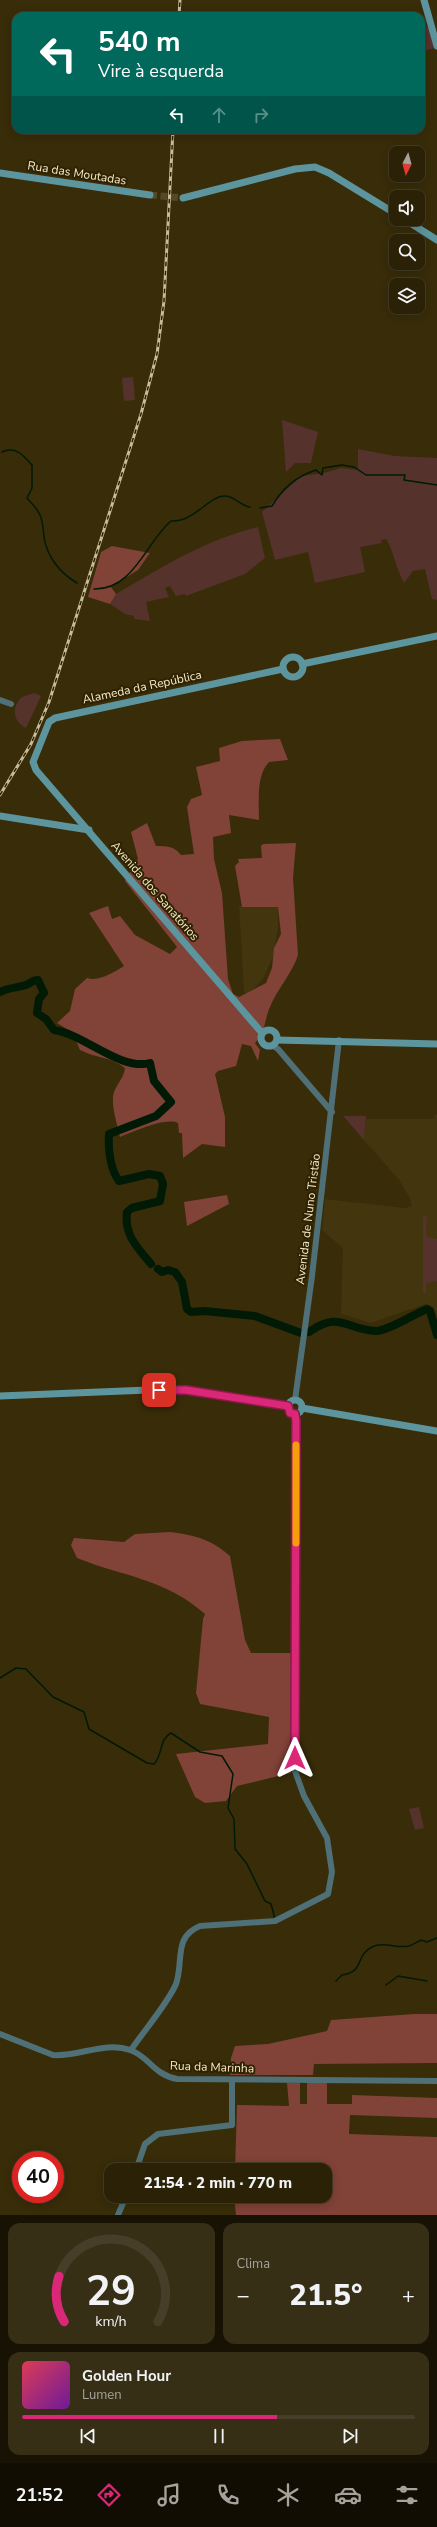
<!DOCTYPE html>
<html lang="pt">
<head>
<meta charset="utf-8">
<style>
	body { margin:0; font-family:"Nunito Sans",sans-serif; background:#362e15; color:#f1f3f6; height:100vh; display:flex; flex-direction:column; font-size:15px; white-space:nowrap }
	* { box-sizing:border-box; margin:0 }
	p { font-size:13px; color:#a5a39b }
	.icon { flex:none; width:22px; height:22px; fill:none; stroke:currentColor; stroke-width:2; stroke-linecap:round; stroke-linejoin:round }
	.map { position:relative; height:2215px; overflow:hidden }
	.drawer { display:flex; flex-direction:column; gap:8px; padding:8px; background:#171204; flex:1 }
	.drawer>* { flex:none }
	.top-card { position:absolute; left:12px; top:12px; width:413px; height:122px; border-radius:12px; box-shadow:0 2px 10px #0003,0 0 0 1px #463e28; background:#00695c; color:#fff; overflow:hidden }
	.needle { width:26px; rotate:186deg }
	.tools { position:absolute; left:389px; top:146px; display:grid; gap:8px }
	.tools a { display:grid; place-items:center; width:36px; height:36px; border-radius:8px; background:#2a2107; box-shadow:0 2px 10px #0003,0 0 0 1px #463e28; font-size:20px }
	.speed { position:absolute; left:12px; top:2151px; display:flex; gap:8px; font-size:20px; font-weight:700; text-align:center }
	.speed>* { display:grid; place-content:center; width:52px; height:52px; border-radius:50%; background:#2a2107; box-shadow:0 2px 10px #0003,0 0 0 1px #463e28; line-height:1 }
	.speed .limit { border:6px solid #d22; background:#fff; color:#111 }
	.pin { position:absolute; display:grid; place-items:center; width:34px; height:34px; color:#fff; margin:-17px; border-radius:8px; box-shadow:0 2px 6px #0006 }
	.me { position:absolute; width:44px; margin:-22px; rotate:0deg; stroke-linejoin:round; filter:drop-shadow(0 0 3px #0008) }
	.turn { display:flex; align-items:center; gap:14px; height:84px; padding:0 20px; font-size:18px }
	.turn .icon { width:52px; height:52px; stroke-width:2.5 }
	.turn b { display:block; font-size:28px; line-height:34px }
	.lanes { display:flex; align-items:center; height:38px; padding:0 20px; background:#0003; justify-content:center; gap:20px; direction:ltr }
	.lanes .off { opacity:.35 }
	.big { font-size:30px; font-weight:800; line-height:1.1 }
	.drawer .tile { flex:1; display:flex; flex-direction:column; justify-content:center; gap:6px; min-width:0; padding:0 14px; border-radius:12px; background:#362e15 }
	.drawer .dial { align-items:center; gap:0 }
	.dial svg { height:104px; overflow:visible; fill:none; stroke:#463e28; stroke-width:7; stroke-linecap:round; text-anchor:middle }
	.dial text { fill:#f1f3f6; stroke:none }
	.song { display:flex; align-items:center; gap:12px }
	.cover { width:48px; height:48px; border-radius:6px; background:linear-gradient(135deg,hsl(350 70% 55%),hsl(280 70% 35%)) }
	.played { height:4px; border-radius:2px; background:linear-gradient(90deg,#db2777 65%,#463e28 65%) }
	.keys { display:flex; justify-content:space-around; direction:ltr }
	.heat { display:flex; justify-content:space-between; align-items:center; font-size:22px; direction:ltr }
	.drawer .tiles { flex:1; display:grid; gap:8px; grid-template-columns:1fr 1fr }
	.tile:last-child { grid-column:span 2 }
	.trip { position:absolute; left:104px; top:2163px; width:228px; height:40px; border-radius:12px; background:#2a2107; box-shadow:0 2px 10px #0003,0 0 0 1px #463e28; font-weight:800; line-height:40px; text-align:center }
	.dock { display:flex; height:64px; justify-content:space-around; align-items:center; background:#110d03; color:#a5a39b }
	.dock .icon { width:28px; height:28px }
	.dock .current { color:#db2777 }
	.dock b { font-size:18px; color:#f1f3f6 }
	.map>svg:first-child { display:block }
	.built { fill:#43350d }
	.green { fill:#56322c }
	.forest { fill:#814238 }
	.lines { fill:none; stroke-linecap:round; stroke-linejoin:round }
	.stream { stroke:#001a06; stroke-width:1.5 }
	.river { stroke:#001a06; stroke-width:8 }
	.secondary-tunnel { stroke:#544826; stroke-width:7; stroke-dasharray:7 3.5; stroke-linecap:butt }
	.tertiary { stroke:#4e7076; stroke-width:6 }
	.secondary { stroke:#5d959e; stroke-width:7 }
	.rail-casing { stroke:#c8bc9b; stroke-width:3 }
	.rail { stroke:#2e2200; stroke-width:1.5; stroke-dasharray:4.5; stroke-linecap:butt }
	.route-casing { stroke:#8e194d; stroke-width:10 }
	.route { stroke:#db2777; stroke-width:7 }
	.slow { stroke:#f59e0b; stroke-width:7 }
	.labels { text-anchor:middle; stroke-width:4; stroke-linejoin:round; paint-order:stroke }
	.street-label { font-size:12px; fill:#f6eaca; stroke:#2e2200 }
</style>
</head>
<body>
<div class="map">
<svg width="437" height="2215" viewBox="0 0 437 2215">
	<rect width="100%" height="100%" fill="#382c09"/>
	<g class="built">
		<polygon points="278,903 278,927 273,957 263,979 247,995 244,991 239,906"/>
		<polygon points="435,1115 437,1115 437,1315 434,1307 426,1304 371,1323 341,1314 343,1248 322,1230 325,1199 405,1208 412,1206 410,1198 400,1181 364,1140 366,1119 435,1119"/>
	</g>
	<g class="green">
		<polygon points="427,27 429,28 434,48 421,52 421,30"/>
		<polygon points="133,377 135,400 124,401 122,378"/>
		<polygon points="282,420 318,432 311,463 295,463 286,472"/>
		<path d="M358 449 395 456 437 458V600L432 599 425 569 413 571 404 583C396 569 394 551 386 539L381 540 382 543 360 547 365 572 315 583 308 552 275 560 262 512 301 476 324 473 341 468 358 470Z"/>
		<path d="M258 527 265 558 245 574 186 596 185 594 176 596 170 586 165 588 169 597 146 602 150 621 134 619V616L125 614 110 604 116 594C162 567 207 539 258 527Z"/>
		<path d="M34 693 41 696 26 728C13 722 11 707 22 697Z"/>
		<polygon points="344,1116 366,1116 364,1140 344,1117"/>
		<polygon points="423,1216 427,1217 426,1236 437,1239 437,1281 426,1283 426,1293 423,1293"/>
		<polygon points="419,1807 424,1828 415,1830 409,1809"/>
	</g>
	<g class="forest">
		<polygon points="112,546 150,553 138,570 111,587 116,594 110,604 88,597 101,552"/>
		<path d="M280 739 288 760 269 762C256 775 259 803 259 820L229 815 231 833 213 837 214 859 222 893 228 979 233 994 239 997 266 983 272 968 274 948 281 934 278 907H242L235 866 239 862 238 859 262 858 261 846 263 844 296 843 293 878 298 955C292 974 277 989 270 1007 264 1020 266 1033 255 1043L260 1050 258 1061 251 1046 242 1044 236 1066 218 1071 215 1074 225 1117V1147L202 1144 183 1158 182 1133H179L178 1123C165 1117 133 1132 120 1137 117 1124 112 1109 113 1096 115 1085 124 1079 125 1068 112 1057 95 1058 80 1050L72 1032 57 1023 70 1011 75 989 87 978C99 982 114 972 124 966L89 913 108 906 112 919 120 916 135 935 170 954 177 947 125 881 131 870 129 868 138 859 131 832 147 823 156 846C167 846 174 846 181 855L194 854 187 807 191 799 202 795 196 767 220 761 219 748 242 741Z"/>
		<polygon points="227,1195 229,1204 187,1226 184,1202"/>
		<path d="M170 1532C194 1535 211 1539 230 1556L245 1640 251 1653H291L293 1709 291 1773 237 1786 226 1801 205 1803 195 1797 176 1754 268 1744 269 1717 200 1704 196 1693 203 1619 205 1614C164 1578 124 1577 77 1558L71 1545 74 1538 124 1542 135 1534Z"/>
		<polygon points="414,2014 437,2014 437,2063 314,2064 313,2075 230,2075 231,2058 235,2046 268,2044 327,2031 331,2020"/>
		<polygon points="287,2083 300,2083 300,2104 307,2104 307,2083 327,2083 327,2104 352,2104 352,2095 437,2098 437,2118 350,2115 349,2134 437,2137 437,2215 236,2215 234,2196 325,2196 325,2170 235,2170 237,2105 289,2106"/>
	</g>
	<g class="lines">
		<g class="stream">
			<path d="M2 452C16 446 23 455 32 465V488L27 498C31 503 36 507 39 513 43 520 43 528 44 537 47 557 60 573 77 583"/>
			<path d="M260 508 272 506C283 488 295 477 316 470L322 475 323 468 342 465 354 467 366 475H405L404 480 437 485"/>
			<path d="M94 589C134 590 146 542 171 521 195 522 208 496 225 496 235 496 240 506 250 507"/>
			<path d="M0 1678 16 1668 26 1669 53 1697 84 1712 89 1729 147 1763 154 1764C163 1755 159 1739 171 1733L200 1752 222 1756 233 1774 228 1808 234 1819 235 1849 247 1864 265 1901 271 1904 275 1919"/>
			<path d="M336 1981 342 1975C365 1972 355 1955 372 1947 384 1941 397 1949 409 1946 413 1945 417 1942 421 1940L427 1942 437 1938"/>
			<polyline points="386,1985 398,1976 427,1981"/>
		</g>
		<g class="river">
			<path d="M0 992C10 987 17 988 26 985 31 983 32 980 38 980L44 993 39 999 37 1013 46 1019 54 1030C84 1034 120 1071 150 1063L154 1081 171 1102 156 1116 109 1134C108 1149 110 1169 119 1181L149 1174 160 1176 163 1184 160 1201 132 1208 127 1212C124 1235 137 1247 151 1264"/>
			<polyline points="158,1269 162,1272 168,1270 175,1272 182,1282 187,1309 191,1312 205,1311 255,1316 301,1333"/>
			<path d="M309 1332C340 1310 346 1330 376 1331 388 1331 414 1314 427 1309L430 1311 437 1335"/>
		</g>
		<polyline class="secondary-tunnel" points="150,195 183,198"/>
		<g class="tertiary">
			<polyline points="0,700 11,704"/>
			<polyline points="273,1046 278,1049 332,1112"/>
			<polyline points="295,1400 312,1276 339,1040"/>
			<path d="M0 2034 53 2055C78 2057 105 2041 130 2050 149 2056 152 2074 177 2079L437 2081"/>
			<path d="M131 2050C143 2032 168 2003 176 1984 184 1961 173 1937 200 1926L275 1921 328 1894 332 1872 327 1838 304 1796 295 1771 296 1421 295 1414"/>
			<polyline points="136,2170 145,2144 158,2134 232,2125 232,2080"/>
			<polyline points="118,2215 126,2196"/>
		</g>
		<g class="secondary">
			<polyline points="424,0 437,46"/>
			<polyline points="0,173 150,195"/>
			<polyline points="183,198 295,169 315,167 329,173 396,214"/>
			<polyline points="404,219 437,240"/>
			<circle cx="293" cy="667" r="10"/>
			<polyline points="302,664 437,636"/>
			<polyline points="0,816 89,830"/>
			<circle cx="269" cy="1038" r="8"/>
			<polyline points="262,1033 36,770 33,762 49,722 55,718 283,669"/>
			<polyline points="277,1040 437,1044"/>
			<polyline points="0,1396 173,1389 287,1406"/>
			<circle cx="295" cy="1407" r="7"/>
			<polyline points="302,1408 437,1431"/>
		</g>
		<defs>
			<g id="rail">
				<polyline points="179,16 180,0"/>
				<polyline points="0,795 31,744 49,702 141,414 157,354 164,301 173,130"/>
			</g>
		</defs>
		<use href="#rail" class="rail-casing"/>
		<use href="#rail" class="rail"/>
	</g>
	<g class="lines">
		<defs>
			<polyline id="route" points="159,1390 186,1390 288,1406 290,1413 295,1414 296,1421 295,1758"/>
		</defs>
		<use href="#route" class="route-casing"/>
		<use href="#route" class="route"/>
		<polyline class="slow" points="296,1543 296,1445"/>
	</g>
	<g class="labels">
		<g class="street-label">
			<text transform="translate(77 173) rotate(9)" y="4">Rua das Moutadas</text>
			<text transform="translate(142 687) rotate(-12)" y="4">Alameda da República</text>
			<text transform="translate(155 891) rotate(49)" y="4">Avenida dos Sanatórios</text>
			<text transform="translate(308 1219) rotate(-83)" y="4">Avenida de Nuno Tristão</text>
			<text transform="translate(212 2067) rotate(2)" y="4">Rua da Marinha</text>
		</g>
	</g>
</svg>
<div class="tools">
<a><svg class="needle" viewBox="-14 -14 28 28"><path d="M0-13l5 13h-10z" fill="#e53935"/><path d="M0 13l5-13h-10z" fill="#a5a39b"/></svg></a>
<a><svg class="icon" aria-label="sound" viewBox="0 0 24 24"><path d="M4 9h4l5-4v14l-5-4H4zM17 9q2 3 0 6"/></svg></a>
<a><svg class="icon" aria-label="search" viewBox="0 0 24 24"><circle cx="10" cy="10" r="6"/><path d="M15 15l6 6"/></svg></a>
<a><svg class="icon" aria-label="layers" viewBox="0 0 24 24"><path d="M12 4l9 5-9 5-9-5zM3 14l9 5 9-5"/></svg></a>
</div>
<div class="speed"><div class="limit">40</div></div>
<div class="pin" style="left:159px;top:1390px;background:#d93025"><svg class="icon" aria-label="arrive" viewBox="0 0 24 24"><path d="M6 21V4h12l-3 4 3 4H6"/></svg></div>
<svg class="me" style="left:295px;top:1758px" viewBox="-20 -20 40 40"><path d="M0-17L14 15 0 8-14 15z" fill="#db2777" stroke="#fff" stroke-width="4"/></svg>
<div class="trip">21:54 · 2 min · 770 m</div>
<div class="top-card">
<div class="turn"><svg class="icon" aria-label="left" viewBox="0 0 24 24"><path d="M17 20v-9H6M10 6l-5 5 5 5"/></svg><div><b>540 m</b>Vire à esquerda</div></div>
<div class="lanes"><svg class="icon" aria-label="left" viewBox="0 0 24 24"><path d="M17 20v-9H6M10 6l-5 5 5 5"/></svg><svg class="icon off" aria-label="ahead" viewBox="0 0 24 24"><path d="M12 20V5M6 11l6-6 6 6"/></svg><svg class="icon off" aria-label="right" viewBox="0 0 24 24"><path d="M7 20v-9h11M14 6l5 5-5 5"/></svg></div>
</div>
</div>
<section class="drawer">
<div class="tiles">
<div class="tile dial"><svg viewBox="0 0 100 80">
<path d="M14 69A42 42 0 1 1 86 69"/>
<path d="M14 69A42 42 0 0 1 10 34" stroke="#db2777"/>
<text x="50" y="56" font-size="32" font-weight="700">29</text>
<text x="50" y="72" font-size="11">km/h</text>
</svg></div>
<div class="tile"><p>Clima</p>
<div class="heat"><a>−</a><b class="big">21.5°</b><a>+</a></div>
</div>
<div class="tile">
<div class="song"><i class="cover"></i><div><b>Golden Hour</b><p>Lumen</p></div></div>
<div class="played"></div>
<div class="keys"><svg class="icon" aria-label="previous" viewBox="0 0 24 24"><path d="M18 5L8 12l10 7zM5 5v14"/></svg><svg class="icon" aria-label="pause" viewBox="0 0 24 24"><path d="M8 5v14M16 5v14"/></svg><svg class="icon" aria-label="next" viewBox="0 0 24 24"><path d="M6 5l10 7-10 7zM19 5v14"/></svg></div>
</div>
</div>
</section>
<nav class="dock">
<b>21:52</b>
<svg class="icon current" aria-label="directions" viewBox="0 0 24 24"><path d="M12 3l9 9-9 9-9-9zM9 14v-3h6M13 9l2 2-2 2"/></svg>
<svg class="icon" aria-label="music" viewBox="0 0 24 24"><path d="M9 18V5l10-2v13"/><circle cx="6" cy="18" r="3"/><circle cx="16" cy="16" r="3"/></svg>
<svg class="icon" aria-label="phone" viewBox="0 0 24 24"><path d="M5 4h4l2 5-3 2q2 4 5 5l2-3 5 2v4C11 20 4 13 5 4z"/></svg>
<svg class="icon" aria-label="climate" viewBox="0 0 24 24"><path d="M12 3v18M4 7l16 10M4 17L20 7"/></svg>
<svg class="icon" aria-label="car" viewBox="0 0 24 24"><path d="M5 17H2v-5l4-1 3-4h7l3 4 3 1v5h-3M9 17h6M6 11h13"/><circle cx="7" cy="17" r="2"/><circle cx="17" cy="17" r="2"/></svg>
<svg class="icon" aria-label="filters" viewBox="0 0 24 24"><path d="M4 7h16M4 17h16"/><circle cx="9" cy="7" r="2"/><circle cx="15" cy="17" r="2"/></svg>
</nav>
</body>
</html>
